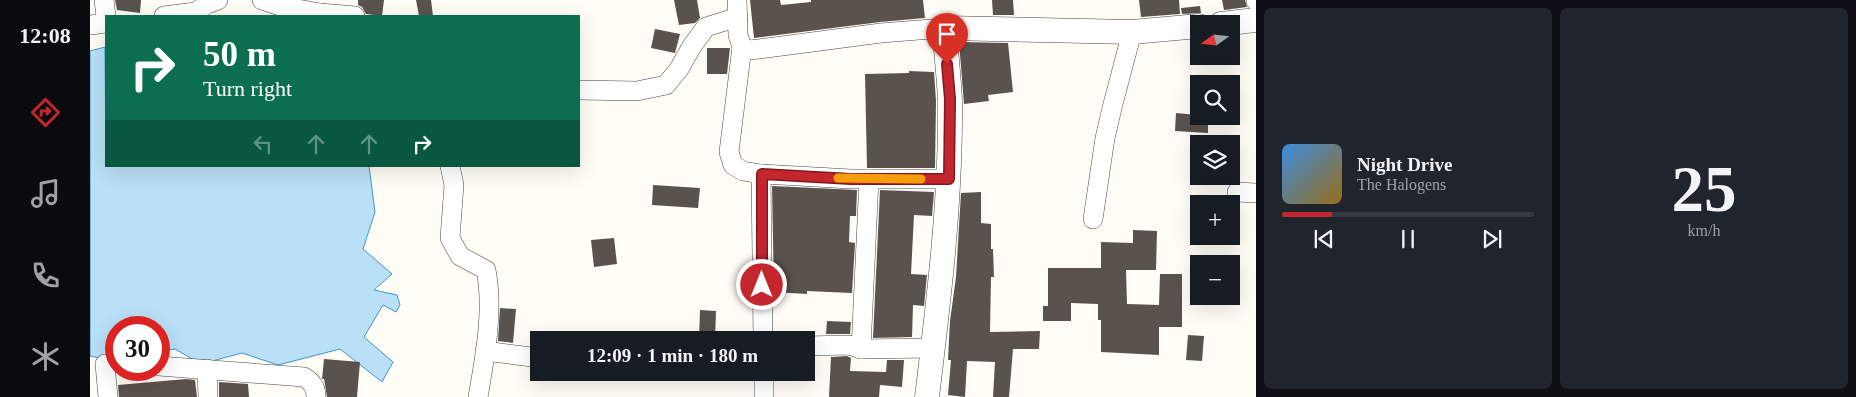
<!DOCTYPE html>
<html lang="en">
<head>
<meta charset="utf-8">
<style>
	body { margin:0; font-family:Georgia,serif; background:#20242c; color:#f1f3f6; height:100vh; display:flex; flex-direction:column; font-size:19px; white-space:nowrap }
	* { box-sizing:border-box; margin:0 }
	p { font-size:16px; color:#9ea1a6 }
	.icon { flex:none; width:28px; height:28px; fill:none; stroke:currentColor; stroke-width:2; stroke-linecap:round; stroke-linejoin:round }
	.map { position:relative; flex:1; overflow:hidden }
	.details { display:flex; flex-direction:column; gap:8px; padding:8px; background:#0d0f14; width:600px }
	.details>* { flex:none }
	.banner { position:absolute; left:15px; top:15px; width:475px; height:152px; border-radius:0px; box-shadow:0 5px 20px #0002; background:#0b6e4f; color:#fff; overflow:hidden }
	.needle { width:32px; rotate:255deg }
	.fabs { position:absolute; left:1100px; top:15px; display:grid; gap:10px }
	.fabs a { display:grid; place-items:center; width:50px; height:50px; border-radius:0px; background:#171b24; box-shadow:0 5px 20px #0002; font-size:25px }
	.speed { position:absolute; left:15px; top:316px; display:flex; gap:10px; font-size:25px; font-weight:700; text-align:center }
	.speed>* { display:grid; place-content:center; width:65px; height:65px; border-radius:50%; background:#171b24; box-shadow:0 5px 20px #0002; line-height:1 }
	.speed .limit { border:8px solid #d22; background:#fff; color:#111 }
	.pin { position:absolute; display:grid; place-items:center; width:42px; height:42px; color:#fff; margin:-51px -21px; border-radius:50% 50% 50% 0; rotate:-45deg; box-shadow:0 0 5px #0007 }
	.pin .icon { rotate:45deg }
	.me { position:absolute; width:55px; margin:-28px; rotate:0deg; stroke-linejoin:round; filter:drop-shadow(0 0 4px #0008) }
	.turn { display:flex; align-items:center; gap:18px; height:105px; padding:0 15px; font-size:22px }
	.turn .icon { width:65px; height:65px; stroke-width:2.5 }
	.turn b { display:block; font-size:35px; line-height:42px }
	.lanes { display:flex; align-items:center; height:48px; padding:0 15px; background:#0003; justify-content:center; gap:25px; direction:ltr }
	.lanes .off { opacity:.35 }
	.details .card { flex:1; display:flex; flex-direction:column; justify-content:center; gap:8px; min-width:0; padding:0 18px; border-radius:8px; background:#20242c }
	.details .dial { align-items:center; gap:0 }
	.dial b { font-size:65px; line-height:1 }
	.song { display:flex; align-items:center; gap:15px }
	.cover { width:60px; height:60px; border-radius:8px; background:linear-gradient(135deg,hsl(210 70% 55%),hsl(40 70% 35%)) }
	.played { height:5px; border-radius:2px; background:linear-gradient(90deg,#c4262e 20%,#363941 20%) }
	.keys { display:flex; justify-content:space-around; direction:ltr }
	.details .tiles { flex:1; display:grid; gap:8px; grid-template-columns:repeat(2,1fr) }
	.trip { position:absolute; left:440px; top:331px; width:285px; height:50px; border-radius:0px; background:#171b24; box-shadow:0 5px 20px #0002; font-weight:600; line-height:50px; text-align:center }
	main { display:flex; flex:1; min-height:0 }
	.tab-bar { display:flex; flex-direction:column; width:90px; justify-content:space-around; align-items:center; background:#090b0e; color:#9ea1a6 }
	.tab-bar .icon { width:35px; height:35px }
	.tab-bar .active { color:#c4262e }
	.tab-bar b { font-size:22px; color:#f1f3f6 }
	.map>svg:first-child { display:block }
	.water { fill:#b9e0f7; stroke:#3f96cf }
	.building { fill:#5a524d }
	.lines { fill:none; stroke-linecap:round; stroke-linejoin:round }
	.minor-casing { stroke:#444; stroke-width:20 }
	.tertiary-casing { stroke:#444; stroke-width:25 }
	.minor { stroke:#fff; stroke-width:19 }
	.tertiary { stroke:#fff; stroke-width:24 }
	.route-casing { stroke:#7f191e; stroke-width:12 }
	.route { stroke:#c4262e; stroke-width:9 }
	.slow { stroke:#f59e0b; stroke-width:9 }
</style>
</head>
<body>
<main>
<nav class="tab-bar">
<b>12:08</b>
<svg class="icon active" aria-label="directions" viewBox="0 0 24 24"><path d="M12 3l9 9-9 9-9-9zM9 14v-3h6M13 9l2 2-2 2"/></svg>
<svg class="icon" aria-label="music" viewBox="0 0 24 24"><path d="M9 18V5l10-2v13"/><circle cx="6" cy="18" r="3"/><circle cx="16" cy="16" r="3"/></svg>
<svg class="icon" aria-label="phone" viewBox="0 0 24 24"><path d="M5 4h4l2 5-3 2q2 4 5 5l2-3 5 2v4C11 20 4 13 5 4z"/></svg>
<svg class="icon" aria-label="climate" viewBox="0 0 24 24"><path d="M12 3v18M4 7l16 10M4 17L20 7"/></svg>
</nav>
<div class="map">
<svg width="1166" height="397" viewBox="0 0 1166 397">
	<rect width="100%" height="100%" fill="#fffdf5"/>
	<polygon class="water" points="15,47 16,166 279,166 285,212 273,249 302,274 284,290 307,295 310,305 306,312 293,305 274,337 303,362 292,382 250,349 188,365 152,353 111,364 85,349 69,351 69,328 26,328 26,356 10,358 0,356 0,51"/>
	<g class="building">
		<polygon points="25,0 51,0 50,13 27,10"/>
		<polygon points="268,0 294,0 292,16 276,14 272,7 268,5"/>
		<polygon points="326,0 341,0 343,16 329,16"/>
		<polygon points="584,0 607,0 610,18 605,23 589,25"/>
		<polygon points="660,0 690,0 691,5 721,2 721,0 833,0 835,18 790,22 664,38"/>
		<polygon points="902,0 923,0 924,15 903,15"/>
		<polygon points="1049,0 1089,0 1090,14 1051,17"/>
		<polygon points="1132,0 1155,0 1157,7 1134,10"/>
		<polygon points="1110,6 1111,13 1092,14 1091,8"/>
		<polygon points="565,29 590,34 585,53 561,48"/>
		<polygon points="869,42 918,43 923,92 898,95 899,101 874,104"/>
		<polygon points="617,48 640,48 637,74 617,74"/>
		<polygon points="819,71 844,72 846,101 845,168 777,168 775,74 819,73"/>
		<polygon points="1086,113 1118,116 1118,133 1085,131"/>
		<polygon points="563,185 610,188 608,208 562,205"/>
		<polygon points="682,186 767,190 766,216 760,216 759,242 765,243 762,293 717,291 717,294 684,292"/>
		<polygon points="790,190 844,192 842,216 824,215 821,274 837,275 834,306 823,305 822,337 783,338"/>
		<polygon points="891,192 891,223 901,224 901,249 903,249 904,277 901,277 900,332 950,331 949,349 923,349 919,397 903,397 905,362 877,361 875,397 858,395 861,360 858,360 860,321 866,277 871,193"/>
		<polygon points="1043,230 1067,231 1066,270 1036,270 1037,304 1069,305 1070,274 1092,274 1092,327 1069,327 1069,355 1011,352 1011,320 1008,320 1008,304 981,303 981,321 953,321 953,306 958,306 958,268 1011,268 1011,242 1043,243"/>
		<polygon points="524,238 527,264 504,267 501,240"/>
		<polygon points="410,308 426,309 423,343 408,341"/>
		<polygon points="610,310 626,311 625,340 609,340"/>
		<polygon points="737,321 761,322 760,334 736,334"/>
		<polygon points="1098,335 1114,336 1112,361 1096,360"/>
		<polygon points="757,356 761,358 760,371 796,372 797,360 814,360 812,387 790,385 789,397 739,397 741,357"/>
		<polygon points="234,359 270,362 267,397 237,397 234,379 232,379"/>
		<polygon points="96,379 105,380 107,397 29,397 28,385"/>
		<polygon points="129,382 158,384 159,397 129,397"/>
	</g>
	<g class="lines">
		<defs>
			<g id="minor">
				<polyline points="14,0 16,16"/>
				<polyline points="172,0 190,6 230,13 230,16"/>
				<polyline points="647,0 648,35 652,47 639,152 643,165 653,171 671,174 761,179 859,179"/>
				<polyline points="1166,0 1166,1"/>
				<polyline points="230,13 265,16"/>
				<polyline points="74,16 106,12 117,4 128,0"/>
				<polyline points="0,25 16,23"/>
				<polyline points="652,47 659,50 669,49 791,33 854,28"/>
				<polyline points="489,90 547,91 576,85 589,69 602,46 616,27 648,17"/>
				<path d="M360 166 364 185 360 238 370 256 396 270C404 311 395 356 388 397"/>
				<polyline points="671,174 673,340"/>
				<polyline points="1147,192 1166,193"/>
				<polyline points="1003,219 1015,138 1023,104 1042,32"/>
				<polyline points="716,346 759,345 771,349 843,348"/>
				<polyline points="771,349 779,179"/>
				<polyline points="395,351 449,358"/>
				<polyline points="15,364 18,397"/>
				<path d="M69 366 214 377C222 382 226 387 226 397"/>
				<polyline points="117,369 118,397"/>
				<polyline points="674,372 674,397"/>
			</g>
			<g id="tertiary">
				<polyline points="1131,24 1166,20"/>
				<path d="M837 397C849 298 861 200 860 101 859 77 856 52 854 28L1042 32 1109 26"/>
			</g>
		</defs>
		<use href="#minor" class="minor-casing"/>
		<use href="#tertiary" class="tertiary-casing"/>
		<use href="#minor" class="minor"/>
		<use href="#tertiary" class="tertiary"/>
	</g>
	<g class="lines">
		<defs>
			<polyline id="route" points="672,285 672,174 761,179 859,179 860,99 857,64"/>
		</defs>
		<use href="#route" class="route-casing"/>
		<use href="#route" class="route"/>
		<polyline class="slow" points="748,178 831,179"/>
	</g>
</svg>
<div class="fabs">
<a><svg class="needle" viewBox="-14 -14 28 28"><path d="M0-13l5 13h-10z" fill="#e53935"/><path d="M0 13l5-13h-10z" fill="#9ea1a6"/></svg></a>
<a><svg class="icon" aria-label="search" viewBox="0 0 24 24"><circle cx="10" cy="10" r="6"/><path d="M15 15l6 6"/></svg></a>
<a><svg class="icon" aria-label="layers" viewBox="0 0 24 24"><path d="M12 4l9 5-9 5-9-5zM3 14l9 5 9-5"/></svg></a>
<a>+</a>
<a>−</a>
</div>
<div class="speed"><div class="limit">30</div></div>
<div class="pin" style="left:857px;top:64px;background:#d93025"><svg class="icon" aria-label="arrive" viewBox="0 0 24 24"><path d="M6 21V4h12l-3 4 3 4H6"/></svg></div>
<svg class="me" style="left:672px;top:285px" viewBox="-20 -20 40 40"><circle r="17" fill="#c4262e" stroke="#fff" stroke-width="3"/><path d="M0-11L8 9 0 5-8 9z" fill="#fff"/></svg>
<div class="trip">12:09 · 1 min · 180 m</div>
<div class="banner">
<div class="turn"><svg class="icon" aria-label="right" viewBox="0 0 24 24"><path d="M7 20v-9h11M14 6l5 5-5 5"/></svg><div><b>50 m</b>Turn right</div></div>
<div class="lanes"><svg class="icon off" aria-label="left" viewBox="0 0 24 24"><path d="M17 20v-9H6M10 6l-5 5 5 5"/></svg><svg class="icon off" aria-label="ahead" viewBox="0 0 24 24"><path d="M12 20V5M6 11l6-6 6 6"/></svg><svg class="icon off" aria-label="ahead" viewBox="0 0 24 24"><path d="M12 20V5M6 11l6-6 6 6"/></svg><svg class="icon" aria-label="right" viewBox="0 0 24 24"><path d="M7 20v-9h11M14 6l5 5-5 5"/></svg></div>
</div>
</div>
<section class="details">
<div class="tiles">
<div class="card">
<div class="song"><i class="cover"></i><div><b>Night Drive</b><p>The Halogens</p></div></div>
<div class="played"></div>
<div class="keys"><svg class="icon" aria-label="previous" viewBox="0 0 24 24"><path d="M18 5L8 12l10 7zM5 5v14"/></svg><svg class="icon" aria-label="pause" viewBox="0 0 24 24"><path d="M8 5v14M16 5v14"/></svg><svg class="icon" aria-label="next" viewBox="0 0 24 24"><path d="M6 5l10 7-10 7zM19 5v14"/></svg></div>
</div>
<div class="card dial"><b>25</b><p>km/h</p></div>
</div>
</section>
</main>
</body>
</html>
